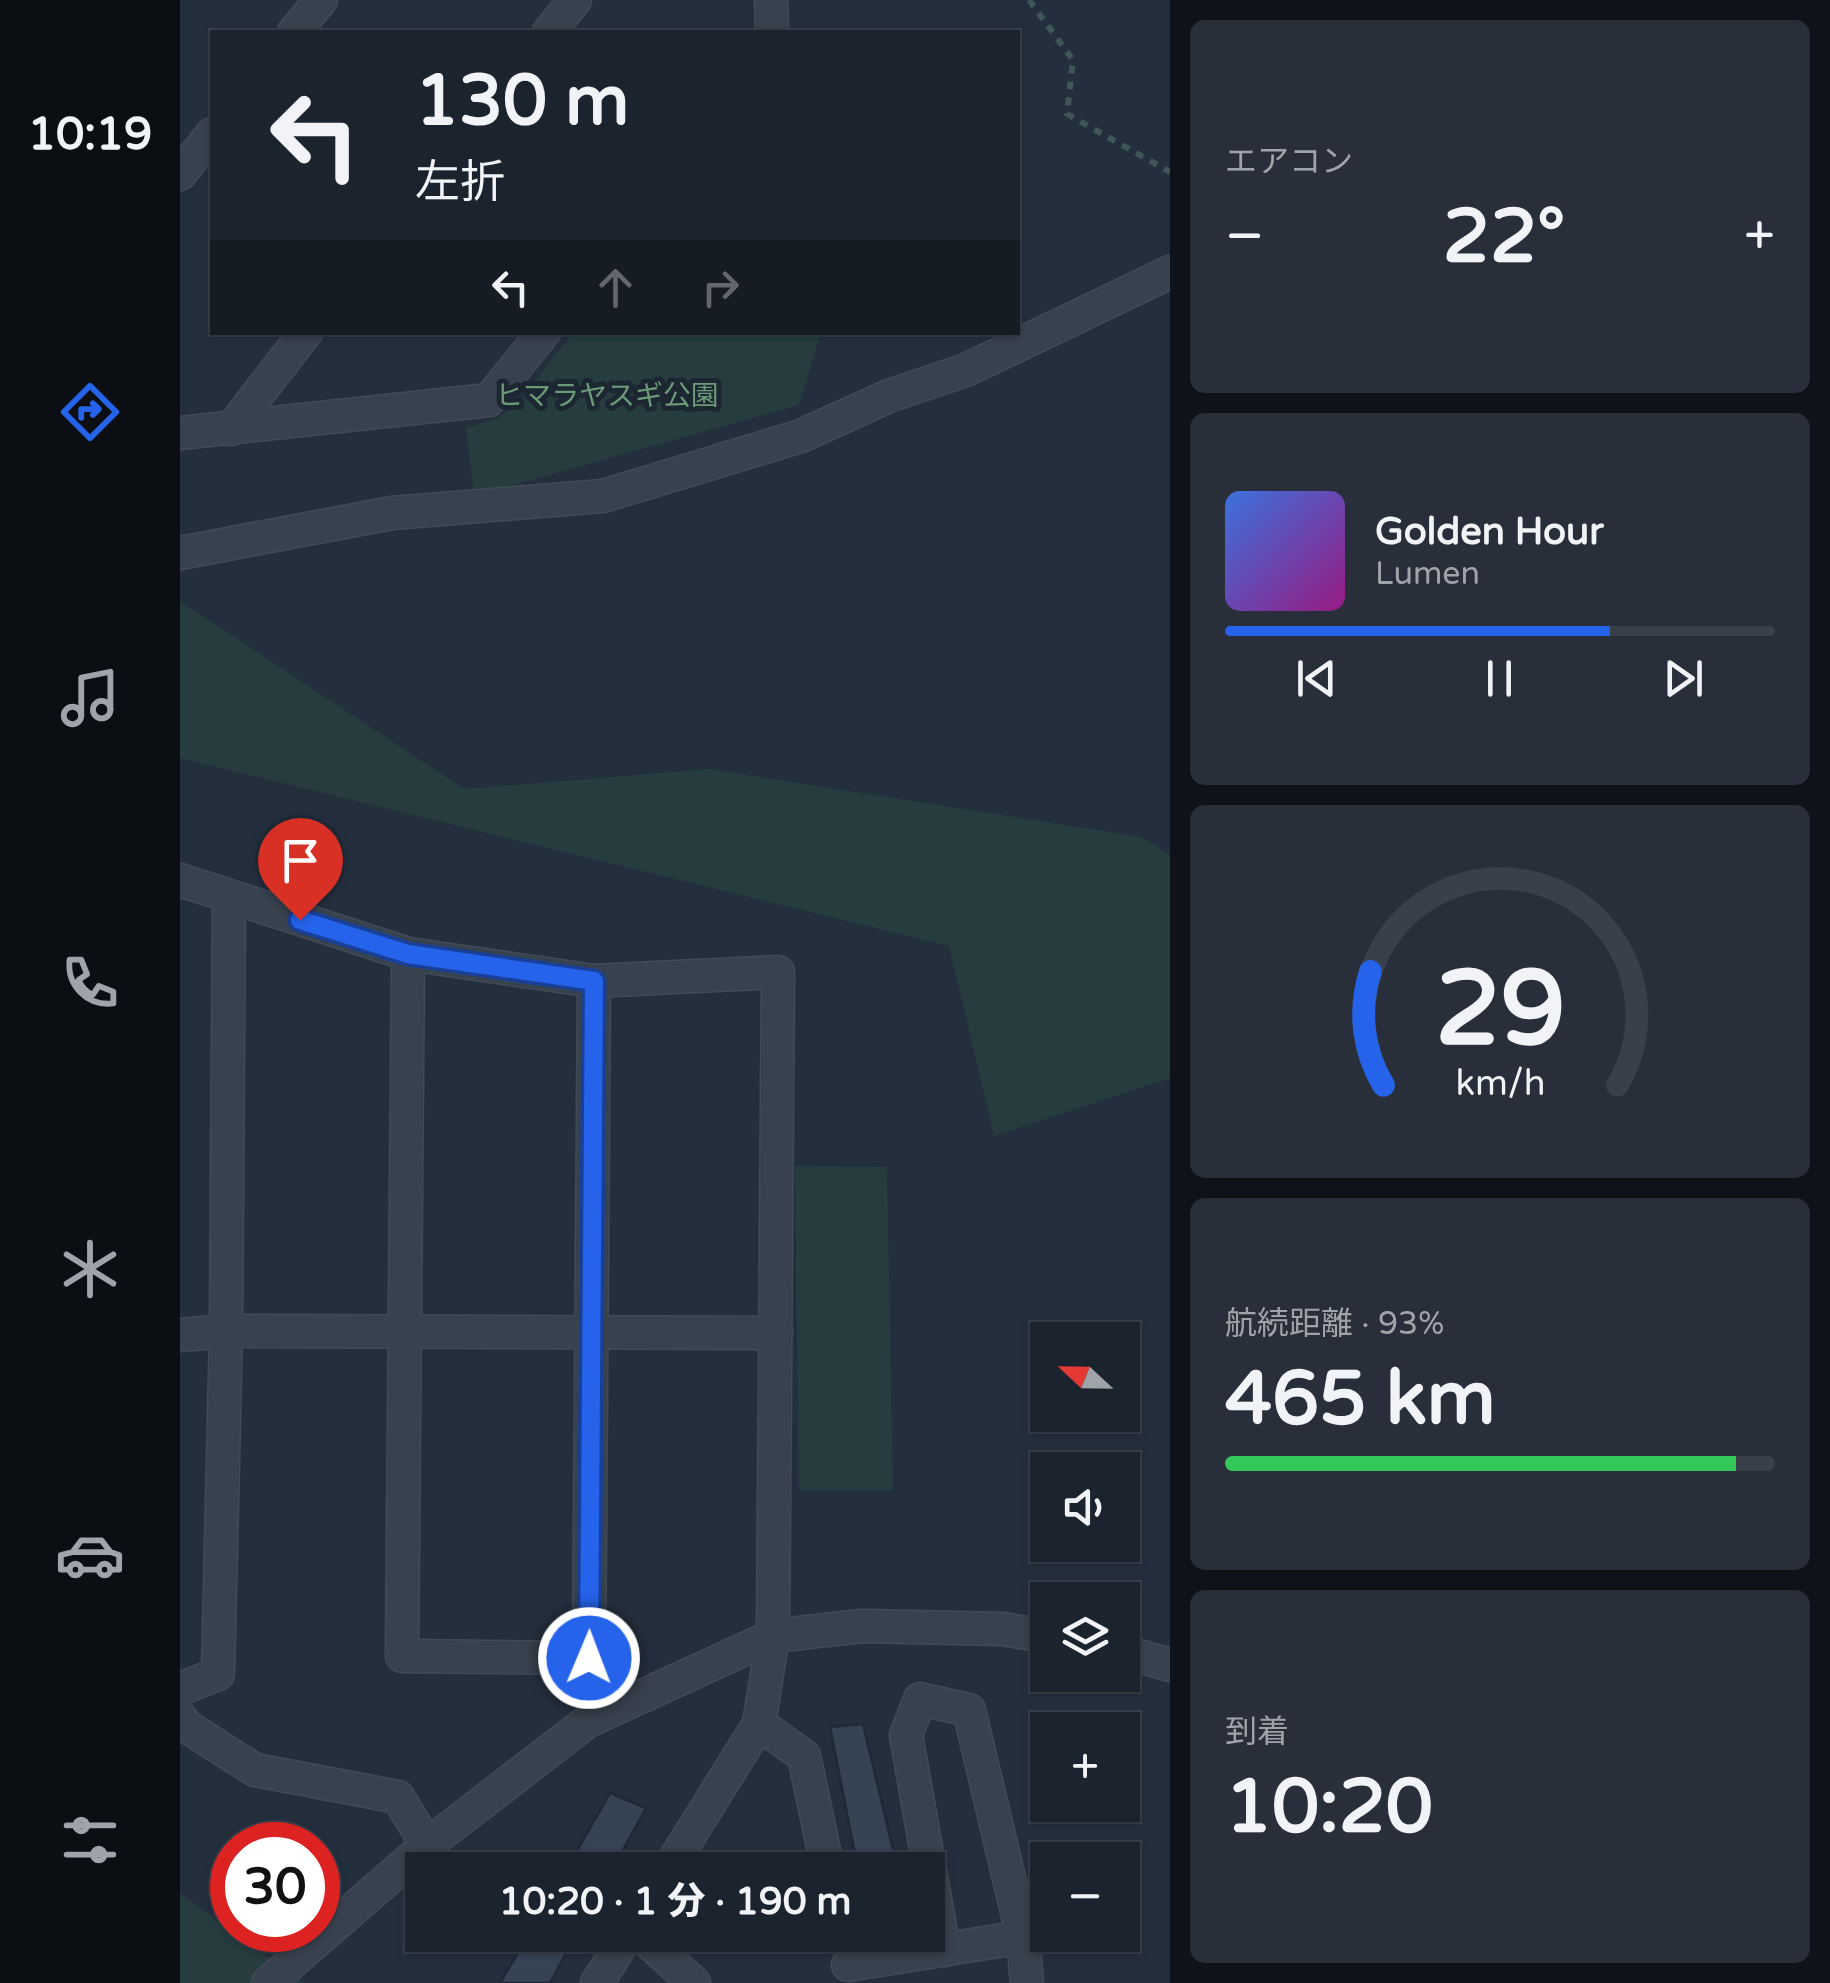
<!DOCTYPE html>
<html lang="ja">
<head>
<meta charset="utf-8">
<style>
	body { margin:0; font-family:"Varela Round","Noto Sans JP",sans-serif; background:#282f3a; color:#f1f3f6; height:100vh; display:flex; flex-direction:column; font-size:38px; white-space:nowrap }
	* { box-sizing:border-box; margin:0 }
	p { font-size:32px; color:#a0a4aa }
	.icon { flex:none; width:55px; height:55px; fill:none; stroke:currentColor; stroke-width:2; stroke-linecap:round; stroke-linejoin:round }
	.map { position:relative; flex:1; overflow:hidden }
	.sheet { display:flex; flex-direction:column; gap:20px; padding:20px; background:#0f1319; width:660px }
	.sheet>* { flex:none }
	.hud { position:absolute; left:30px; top:30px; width:810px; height:305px; border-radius:0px; box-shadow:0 2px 8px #0004,0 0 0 2px #39404a; background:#1b232e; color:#f1f3f6; overflow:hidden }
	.needle { width:65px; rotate:292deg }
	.buttons { position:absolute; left:850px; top:1322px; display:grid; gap:20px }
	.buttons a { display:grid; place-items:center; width:110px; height:110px; border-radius:0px; background:#1b232e; box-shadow:0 2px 8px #0004,0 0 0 2px #39404a; font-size:50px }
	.speed { position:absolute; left:30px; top:1822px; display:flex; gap:20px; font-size:50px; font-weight:700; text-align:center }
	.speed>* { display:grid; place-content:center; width:130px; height:130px; border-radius:50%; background:#1b232e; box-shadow:0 2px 8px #0004,0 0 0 2px #39404a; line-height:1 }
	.speed .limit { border:15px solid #d22; background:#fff; color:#111 }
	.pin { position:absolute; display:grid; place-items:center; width:85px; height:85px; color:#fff; margin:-102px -42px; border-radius:50% 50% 50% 0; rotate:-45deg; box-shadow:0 0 10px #0007 }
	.pin .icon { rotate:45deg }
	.me { position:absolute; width:110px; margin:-55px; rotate:1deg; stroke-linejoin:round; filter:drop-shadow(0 0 8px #0008) }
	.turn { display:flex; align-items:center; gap:35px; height:210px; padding:0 40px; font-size:45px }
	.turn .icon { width:130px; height:130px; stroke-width:2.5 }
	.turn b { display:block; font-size:70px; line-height:85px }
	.lanes { display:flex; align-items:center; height:95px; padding:0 40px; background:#0003; justify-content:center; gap:50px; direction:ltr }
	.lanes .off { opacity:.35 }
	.big { font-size:75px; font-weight:800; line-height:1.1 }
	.sheet .widget { flex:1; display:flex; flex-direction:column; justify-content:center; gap:15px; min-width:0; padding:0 35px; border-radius:15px; background:#282f3a }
	.sheet .dial { align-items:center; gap:0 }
	.dial svg { height:260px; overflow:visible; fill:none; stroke:#39404a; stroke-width:7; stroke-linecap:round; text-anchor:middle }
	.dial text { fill:#f1f3f6; stroke:none }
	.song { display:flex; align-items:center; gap:30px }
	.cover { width:120px; height:120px; border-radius:15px; background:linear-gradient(135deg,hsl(220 70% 55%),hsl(310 70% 35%)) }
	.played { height:10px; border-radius:5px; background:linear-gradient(90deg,#2563eb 70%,#39404a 70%) }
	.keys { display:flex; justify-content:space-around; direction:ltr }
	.heat { display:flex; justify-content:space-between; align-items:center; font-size:55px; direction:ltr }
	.charge { height:15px; border-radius:8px; background:linear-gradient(90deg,#34c759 93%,#39404a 0) }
	.trip { position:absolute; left:225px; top:1852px; width:540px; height:100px; border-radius:0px; background:#1b232e; box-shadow:0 2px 8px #0004,0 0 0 2px #39404a; font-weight:800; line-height:100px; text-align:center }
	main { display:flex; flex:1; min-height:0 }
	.tab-bar { display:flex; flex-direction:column; width:180px; justify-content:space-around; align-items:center; background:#0b0e12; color:#a0a4aa }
	.tab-bar .icon { width:70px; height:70px }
	.tab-bar .active { color:#2563eb }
	.tab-bar b { font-size:45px; color:#f1f3f6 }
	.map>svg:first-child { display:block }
	.green { fill:#263c3f }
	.building { fill:#364354; stroke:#1f2835; stroke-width:2.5 }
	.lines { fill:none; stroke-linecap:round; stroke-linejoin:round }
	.minor-casing { stroke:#414a57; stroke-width:35 }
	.path { stroke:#3f5557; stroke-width:6; stroke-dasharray:8 8; stroke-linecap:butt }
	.minor { stroke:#38414e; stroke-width:32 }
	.route-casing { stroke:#184099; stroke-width:25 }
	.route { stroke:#2563eb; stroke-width:18 }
	.labels { text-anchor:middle; stroke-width:10; stroke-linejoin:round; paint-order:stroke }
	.park-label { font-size:28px; fill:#6b9a76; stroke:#1d2633 }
</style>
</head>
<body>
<main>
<nav class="tab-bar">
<b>10:19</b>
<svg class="icon active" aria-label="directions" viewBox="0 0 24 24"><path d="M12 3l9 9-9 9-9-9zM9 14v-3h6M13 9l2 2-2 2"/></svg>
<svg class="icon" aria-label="music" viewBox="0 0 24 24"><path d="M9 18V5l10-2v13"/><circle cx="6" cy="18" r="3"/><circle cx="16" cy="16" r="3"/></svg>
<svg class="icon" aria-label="phone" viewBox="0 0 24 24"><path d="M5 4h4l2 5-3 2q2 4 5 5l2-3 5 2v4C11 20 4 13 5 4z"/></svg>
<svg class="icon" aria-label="climate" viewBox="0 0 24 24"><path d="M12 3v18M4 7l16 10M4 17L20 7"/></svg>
<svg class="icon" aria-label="car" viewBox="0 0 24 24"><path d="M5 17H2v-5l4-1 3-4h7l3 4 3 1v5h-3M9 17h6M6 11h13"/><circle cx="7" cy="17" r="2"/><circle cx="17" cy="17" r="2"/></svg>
<svg class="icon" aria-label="filters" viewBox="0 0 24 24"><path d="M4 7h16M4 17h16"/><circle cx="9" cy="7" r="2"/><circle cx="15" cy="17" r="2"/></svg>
</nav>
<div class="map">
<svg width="990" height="1983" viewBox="0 0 990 1983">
	<rect width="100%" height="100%" fill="#242f3e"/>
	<g class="green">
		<polygon points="635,332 640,336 619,405 294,496 286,428 318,418 337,404 393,333"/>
		<polygon points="0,601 284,789 529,769 962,837 990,855 990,1078 814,1136 769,946 0,758"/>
		<polygon points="615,1166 707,1167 713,1490 619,1490"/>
		<polygon points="0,1893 124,1983 0,1983"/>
	</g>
	<g class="building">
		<polygon points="683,1724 718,1870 678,1870 650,1727"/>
		<polygon points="430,1793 466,1808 432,1870 386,1870"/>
		<polygon points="348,1935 396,1935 370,1983 320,1983"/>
	</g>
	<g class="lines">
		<defs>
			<g id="minor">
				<polyline points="591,0 592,32"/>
				<polyline points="114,32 141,0"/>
				<polyline points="369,32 395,0"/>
				<polyline points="0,174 32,134"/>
				<polyline points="51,429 126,332"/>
				<polyline points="0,433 309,400 364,332"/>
				<polyline points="0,553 212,513 423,496 621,436 709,396 786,370 990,272"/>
				<polyline points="0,880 228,954 414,981 598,972 593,1636 579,1724 488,1870"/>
				<polyline points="228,954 222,1656 409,1658 414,981"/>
				<polyline points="0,1335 46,1331 596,1333"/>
				<polyline points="942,1651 990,1665"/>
				<polyline points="0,1689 38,1674 46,1331 49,898"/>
				<polyline points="0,1717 6,1726 75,1770 218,1797 247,1845"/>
				<polyline points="579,1724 624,1756 648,1870"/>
				<polyline points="461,1935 514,1983"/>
				<polyline points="764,1950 726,1735 740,1699 789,1710 843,1937 847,1983"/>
				<polyline points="668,1965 843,1937"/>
				<polyline points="88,1983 247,1845 408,1721 593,1636 682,1626 823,1629 868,1637"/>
				<polyline points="417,1983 447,1935"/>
			</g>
		</defs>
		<use href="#minor" class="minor-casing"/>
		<polyline class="path" points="849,0 893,60 887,114 990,172"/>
		<use href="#minor" class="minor"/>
	</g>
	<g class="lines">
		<defs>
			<polyline id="route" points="120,920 228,954 414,981 409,1658"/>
		</defs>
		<use href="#route" class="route-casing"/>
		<use href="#route" class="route"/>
	</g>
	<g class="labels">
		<g class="park-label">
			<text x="427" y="405">ヒマラヤスギ公園</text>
		</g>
	</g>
</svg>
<div class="buttons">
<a><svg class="needle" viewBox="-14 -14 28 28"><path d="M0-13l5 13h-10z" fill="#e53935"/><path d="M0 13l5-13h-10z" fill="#a0a4aa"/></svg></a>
<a><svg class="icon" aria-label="sound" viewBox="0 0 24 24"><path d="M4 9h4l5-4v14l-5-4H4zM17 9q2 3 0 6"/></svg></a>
<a><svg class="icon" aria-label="layers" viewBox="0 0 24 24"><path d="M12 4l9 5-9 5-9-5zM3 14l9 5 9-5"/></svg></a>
<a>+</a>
<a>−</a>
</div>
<div class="speed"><div class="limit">30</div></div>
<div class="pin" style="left:120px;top:920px;background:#d93025"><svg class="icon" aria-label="arrive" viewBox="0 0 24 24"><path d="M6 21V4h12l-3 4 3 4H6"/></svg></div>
<svg class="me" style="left:409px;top:1658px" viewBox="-20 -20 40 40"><circle r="17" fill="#2563eb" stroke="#fff" stroke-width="3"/><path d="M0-11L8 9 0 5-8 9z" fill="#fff"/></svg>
<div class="trip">10:20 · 1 分 · 190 m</div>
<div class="hud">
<div class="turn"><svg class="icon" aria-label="left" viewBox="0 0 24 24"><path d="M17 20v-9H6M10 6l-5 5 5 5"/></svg><div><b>130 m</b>左折</div></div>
<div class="lanes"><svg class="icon" aria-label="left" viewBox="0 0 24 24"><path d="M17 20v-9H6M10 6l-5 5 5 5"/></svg><svg class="icon off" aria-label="ahead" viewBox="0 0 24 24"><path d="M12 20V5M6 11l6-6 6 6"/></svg><svg class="icon off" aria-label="right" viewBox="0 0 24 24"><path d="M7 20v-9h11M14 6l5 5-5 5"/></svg></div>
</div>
</div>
<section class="sheet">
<div class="widget"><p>エアコン</p>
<div class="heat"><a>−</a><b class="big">22°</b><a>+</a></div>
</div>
<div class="widget">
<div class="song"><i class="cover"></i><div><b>Golden Hour</b><p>Lumen</p></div></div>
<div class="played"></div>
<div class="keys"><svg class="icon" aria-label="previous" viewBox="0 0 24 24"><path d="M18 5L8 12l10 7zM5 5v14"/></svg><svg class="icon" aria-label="pause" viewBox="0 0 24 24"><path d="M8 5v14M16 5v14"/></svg><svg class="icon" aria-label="next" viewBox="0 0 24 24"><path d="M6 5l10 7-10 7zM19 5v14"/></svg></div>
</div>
<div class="widget dial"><svg viewBox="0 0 100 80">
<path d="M14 69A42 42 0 1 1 86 69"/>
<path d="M14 69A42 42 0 0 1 10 34" stroke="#2563eb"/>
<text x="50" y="56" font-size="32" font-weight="700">29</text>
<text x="50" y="72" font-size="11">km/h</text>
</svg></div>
<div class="widget"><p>航続距離 · 93%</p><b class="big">465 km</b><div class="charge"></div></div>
<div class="widget"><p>到着</p><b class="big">10:20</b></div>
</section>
</main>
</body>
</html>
